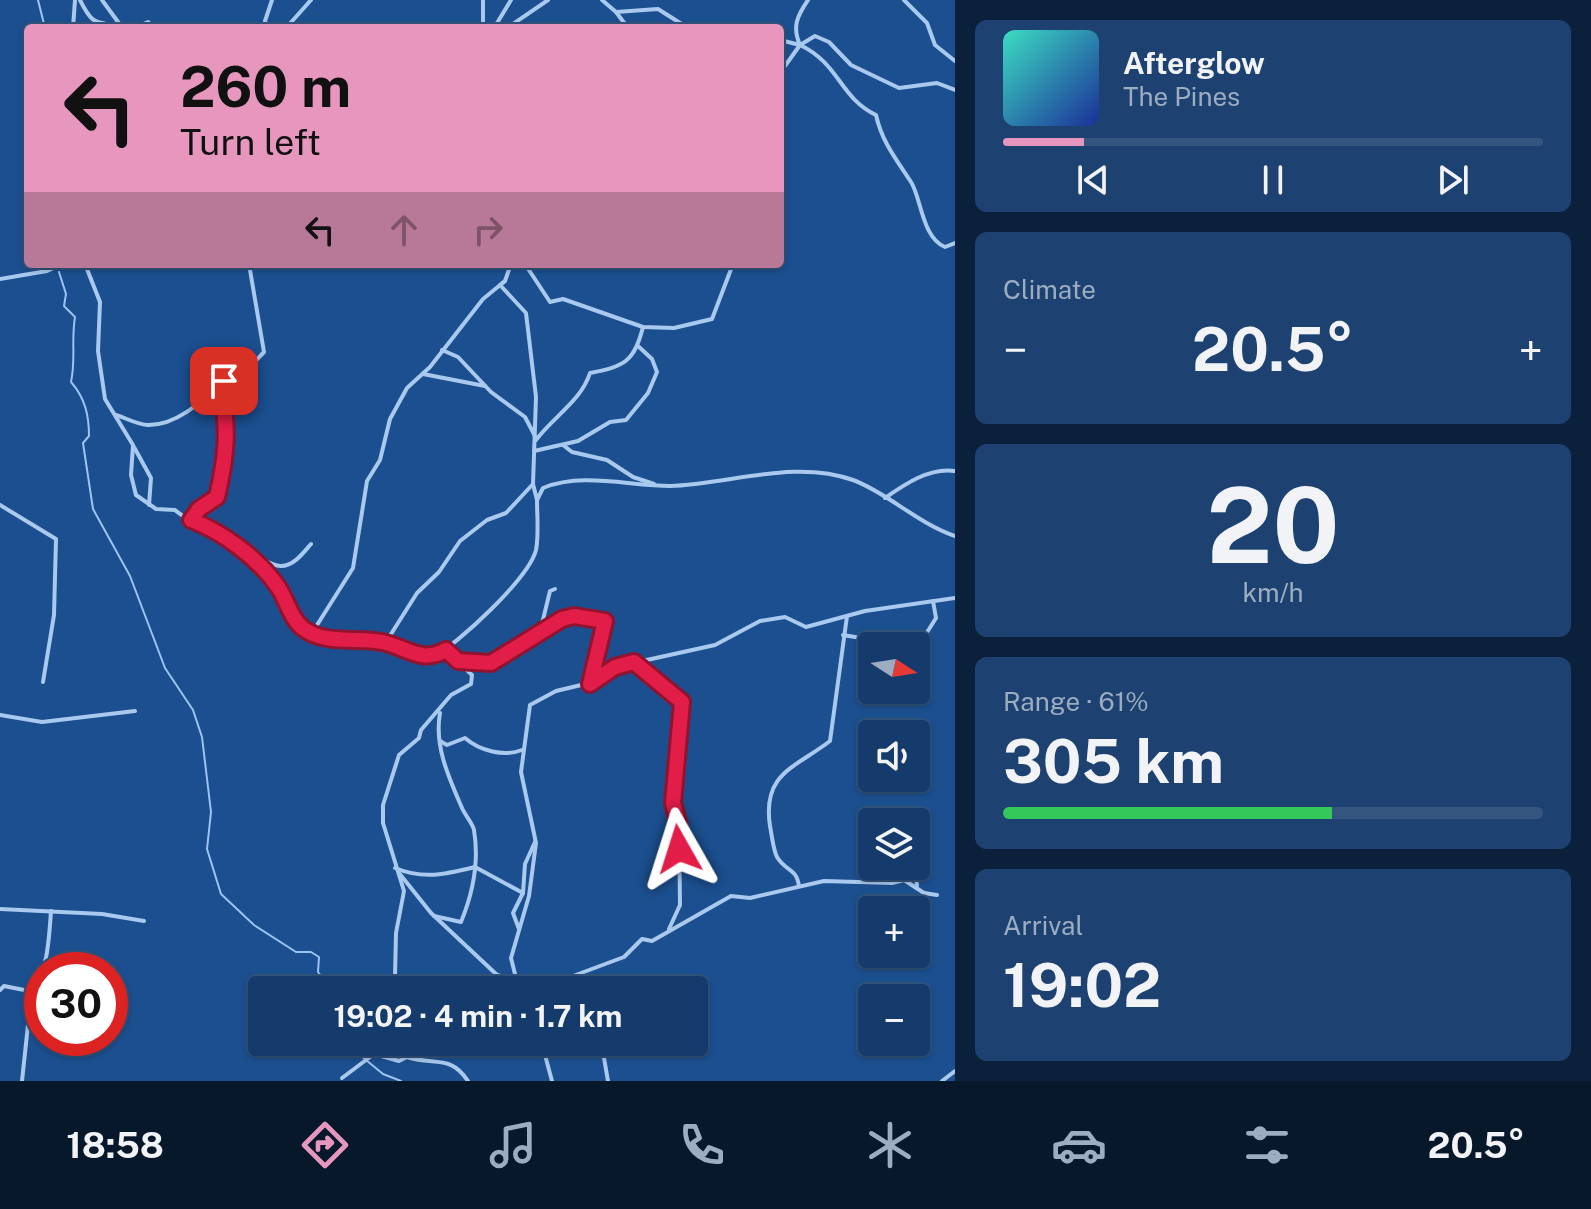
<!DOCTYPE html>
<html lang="en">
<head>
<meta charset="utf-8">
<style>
	body { margin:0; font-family:"Public Sans",sans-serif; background:#1d4271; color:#f1f3f6; height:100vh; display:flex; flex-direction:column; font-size:30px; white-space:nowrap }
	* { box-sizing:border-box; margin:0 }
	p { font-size:26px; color:#9dadc1 }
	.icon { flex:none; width:44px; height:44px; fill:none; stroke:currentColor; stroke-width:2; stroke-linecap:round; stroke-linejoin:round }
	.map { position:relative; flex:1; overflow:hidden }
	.drawer { display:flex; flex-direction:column; gap:20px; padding:20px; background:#0b203b; width:636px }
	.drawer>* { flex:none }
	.hud { position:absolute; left:24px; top:24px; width:760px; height:244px; border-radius:8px; box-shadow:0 2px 6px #0004,0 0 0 2px #33557e; background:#e797bd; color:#111; overflow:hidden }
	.needle { width:52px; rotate:102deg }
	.tools { position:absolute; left:858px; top:632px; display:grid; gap:16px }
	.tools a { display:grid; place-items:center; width:72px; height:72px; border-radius:8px; background:#143b6b; box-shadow:0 2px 6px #0004,0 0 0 2px #33557e; font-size:40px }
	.speed { position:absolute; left:24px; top:952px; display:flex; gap:16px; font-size:40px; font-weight:700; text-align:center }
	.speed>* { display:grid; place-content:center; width:104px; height:104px; border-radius:50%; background:#143b6b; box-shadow:0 2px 6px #0004,0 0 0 2px #33557e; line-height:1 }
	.speed .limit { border:12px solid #d22; background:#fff; color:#111 }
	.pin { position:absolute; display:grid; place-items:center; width:68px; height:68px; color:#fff; margin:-34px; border-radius:16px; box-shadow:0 4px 12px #0006 }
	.me { position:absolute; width:88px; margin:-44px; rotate:354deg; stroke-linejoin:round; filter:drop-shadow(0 0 6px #0008) }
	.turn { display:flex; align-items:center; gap:28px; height:168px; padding:0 24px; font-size:36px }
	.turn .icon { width:104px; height:104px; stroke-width:2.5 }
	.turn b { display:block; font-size:56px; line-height:68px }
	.lanes { display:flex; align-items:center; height:76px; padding:0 24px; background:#0003; justify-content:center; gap:40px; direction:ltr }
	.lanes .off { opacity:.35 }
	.big { font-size:60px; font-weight:700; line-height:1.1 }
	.drawer .tile { flex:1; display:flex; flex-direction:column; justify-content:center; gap:12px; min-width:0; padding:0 28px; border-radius:12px; background:#1d4271 }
	.drawer .dial { align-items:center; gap:0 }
	.dial b { font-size:104px; line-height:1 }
	.song { display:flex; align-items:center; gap:24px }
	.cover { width:96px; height:96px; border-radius:12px; background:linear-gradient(135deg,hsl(170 70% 55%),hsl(230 70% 35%)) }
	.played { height:8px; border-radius:4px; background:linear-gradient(90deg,#e797bd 15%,#33557e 15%) }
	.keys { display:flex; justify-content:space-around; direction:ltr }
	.heat { display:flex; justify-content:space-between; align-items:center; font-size:44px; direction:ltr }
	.charge { height:12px; border-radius:6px; background:linear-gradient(90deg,#34c759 61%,#33557e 0) }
	.trip { position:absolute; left:248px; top:976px; width:460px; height:80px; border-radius:8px; background:#143b6b; box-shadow:0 2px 6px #0004,0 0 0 2px #33557e; font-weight:700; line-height:80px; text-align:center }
	.tab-bar { display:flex; height:128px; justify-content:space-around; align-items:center; background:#08182b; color:#9dadc1 }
	.tab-bar .icon { width:56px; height:56px }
	.tab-bar .active { color:#e797bd }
	.tab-bar b { font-size:36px; color:#f1f3f6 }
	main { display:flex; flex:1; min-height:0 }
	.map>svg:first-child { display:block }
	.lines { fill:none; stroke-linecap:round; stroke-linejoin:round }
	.stream { stroke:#9cc4f0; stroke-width:2 }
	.street { stroke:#a9c9ee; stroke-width:4 }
	.route-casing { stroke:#92132f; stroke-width:20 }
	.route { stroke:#e11d48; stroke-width:14 }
</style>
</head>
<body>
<main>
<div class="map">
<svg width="955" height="1081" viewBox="0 0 955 1081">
	<rect width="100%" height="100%" fill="#1b4f8f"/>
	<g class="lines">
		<g class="stream">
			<polyline points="38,0 45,28"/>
			<path d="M59 272 66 294 64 306 75 317C71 340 76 360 71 382 85 398 89 415 89 436L83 443 93 509 130 576 165 668 193 710 202 737 211 812 207 849 221 894 254 925 296 952H311L319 957 318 972 332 990"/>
			<polyline points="357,1042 355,1051 383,1074 401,1081"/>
		</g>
		<g class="street">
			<path d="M80 0C95 30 97 19 122 28"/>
			<polyline points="102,0 121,26"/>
			<polyline points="483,0 483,28"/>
			<polyline points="602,0 616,12 658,9 688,28"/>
			<polyline points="904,0 927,23 935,45 955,61"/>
			<polyline points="616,12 628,28"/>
			<polyline points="73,28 75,0"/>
			<polyline points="134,28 148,22 154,28"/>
			<polyline points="268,28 265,21 272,0"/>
			<polyline points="286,28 311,0"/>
			<polyline points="494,28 511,0"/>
			<polyline points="507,28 548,0"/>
			<path d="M780 40 800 45C792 27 797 16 808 0"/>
			<path d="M800 45C840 64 839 97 876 115 882 142 896 159 911 182 921 197 922 238 945 247L955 243"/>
			<polyline points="780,73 800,45 815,36 829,42 851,65 899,88 937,83 955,90"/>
			<path d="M85 264 100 302 98 351 105 399 133 445 131 475 136 495 156 509 175 510C185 519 269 567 281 566 294 566 304 552 311 544"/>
			<polyline points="525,264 550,302 563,299 643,327 674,328 712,319 733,264"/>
			<polyline points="0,279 47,271 62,264"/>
			<path d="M505 281 500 285 526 313 536 397 533 484 537 500 543 488C582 472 629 486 670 486 730 484 795 459 853 480 888 493 917 523 955 536"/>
			<polyline points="442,350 458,357 491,392 525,417 535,436"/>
			<polyline points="423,374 485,386"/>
			<path d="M116 415C126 418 136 424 147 425 176 426 201 402 220 384"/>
			<path d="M536 440C554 416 581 401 590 373 625 366 634 362 643 327"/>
			<polyline points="563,445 572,452 607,460 633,477 654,484"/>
			<polyline points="134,447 151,478 149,505"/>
			<polyline points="534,451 578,441 610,422 626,420 648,393 657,372 652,359 638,346"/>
			<path d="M885 498C905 484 930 467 955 471"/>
			<polyline points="0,505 56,539 54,615 43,682"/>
			<polyline points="191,520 199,509 217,497 225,452 220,384 246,371 264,352 249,264"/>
			<path d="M253 557 277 585 291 612 307 632 360 643 386 642 432 658C458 644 529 578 536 550 539 535 537 516 537 500"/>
			<polyline points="540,632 550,591 555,589"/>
			<polyline points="312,633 353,568 367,481 380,460 390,419 407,388 430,367 483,299 505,281 511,264"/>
			<polyline points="843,635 909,646"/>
			<polyline points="386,642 417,593 439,572 460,541 487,520 506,513 533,484"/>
			<polyline points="916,650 936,618 933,601"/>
			<polyline points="460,662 491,663 562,619 574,616 605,621 590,682"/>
			<polyline points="634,662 682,702 673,803 679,826 680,905 669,929"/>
			<polyline points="0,715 42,722 135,711"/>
			<path d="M440 741 447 745 465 738C480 751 504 757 522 750"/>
			<polyline points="916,860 923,845"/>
			<polyline points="915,866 917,886"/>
			<path d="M395 868C424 880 446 874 475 867L523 893 513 913 519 929"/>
			<polyline points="399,873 431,913 496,974 520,985"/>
			<path d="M799 886C796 867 786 872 777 857 773 849 772 836 770 826 762 773 795 768 830 741L847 616"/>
			<polyline points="523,893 525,864 535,842"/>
			<polyline points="0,909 102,914 144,921"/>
			<path d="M434 916 461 922C473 893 479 860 474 830 473 824 465 815 462 808 449 778 434 746 440 713"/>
			<polyline points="521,988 565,979 624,957 642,939 652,941 731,896 750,898 824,881 892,883 904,880 924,893 937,895"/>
			<polyline points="0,990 4,986 34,992"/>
			<polyline points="385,990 395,976 396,933 404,891 383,823 383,805 399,755 419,738 421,730 451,695 471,684 472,675 446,650"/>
			<polyline points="392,990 395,979"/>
			<polyline points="497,990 517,983"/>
			<polyline points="519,990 511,958 529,896 536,843 521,772 530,705 556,691 598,681 615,667 715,645 760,621 785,617 806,627 865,611 955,598"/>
			<polyline points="537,1042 543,1053"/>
			<polyline points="547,1042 545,1055 552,1081"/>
			<polyline points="589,1042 604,1058 608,1081"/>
			<path d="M374 1054 399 1061 407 1057C435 1066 450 1054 468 1081"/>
			<polyline points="342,1078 374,1054 378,1042"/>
			<path d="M22 1081 31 997C47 972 49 942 51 911"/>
			<polyline points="942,1081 955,1071"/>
		</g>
	</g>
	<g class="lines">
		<defs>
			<path id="route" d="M224 381 219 390C231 424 225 463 217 497L199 509 191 520C223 532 259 559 278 587 287 600 291 620 304 629 325 645 359 637 382 642 407 647 420 664 446 650L458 661 491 663 562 619 574 616 605 621 590 684 615 667 634 662 682 702 673 803 679 826V849"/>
		</defs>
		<use href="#route" class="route-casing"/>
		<use href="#route" class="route"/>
	</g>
</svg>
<div class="tools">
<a><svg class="needle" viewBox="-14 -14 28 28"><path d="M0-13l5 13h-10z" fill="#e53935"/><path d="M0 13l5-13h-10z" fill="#9dadc1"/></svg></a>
<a><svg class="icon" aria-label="sound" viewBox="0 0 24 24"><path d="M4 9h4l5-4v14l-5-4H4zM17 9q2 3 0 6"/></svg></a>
<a><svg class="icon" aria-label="layers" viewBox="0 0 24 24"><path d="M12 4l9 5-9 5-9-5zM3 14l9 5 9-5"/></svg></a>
<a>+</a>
<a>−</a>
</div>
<div class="speed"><div class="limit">30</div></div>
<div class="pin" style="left:224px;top:381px;background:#d93025"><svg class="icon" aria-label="arrive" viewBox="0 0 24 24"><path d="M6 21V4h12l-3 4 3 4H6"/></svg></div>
<svg class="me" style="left:679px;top:849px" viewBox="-20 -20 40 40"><path d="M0-17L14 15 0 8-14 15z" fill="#e11d48" stroke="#fff" stroke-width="4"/></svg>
<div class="trip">19:02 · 4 min · 1.7 km</div>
<div class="hud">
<div class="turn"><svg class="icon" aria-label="left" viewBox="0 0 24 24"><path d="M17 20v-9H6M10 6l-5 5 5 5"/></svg><div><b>260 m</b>Turn left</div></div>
<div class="lanes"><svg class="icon" aria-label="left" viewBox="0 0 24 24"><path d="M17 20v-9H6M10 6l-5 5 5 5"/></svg><svg class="icon off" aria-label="ahead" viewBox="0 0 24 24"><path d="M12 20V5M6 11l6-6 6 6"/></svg><svg class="icon off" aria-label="right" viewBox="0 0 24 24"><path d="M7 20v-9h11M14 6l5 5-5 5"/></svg></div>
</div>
</div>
<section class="drawer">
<div class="tile">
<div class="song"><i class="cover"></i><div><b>Afterglow</b><p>The Pines</p></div></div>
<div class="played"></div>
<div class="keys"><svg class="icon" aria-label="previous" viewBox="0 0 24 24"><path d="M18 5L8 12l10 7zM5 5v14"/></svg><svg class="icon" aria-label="pause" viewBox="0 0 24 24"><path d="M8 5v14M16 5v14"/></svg><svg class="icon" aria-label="next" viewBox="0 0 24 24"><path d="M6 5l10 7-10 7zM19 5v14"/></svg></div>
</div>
<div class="tile"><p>Climate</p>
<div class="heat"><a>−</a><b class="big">20.5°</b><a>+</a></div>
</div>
<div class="tile dial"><b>20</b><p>km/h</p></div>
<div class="tile"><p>Range · 61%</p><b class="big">305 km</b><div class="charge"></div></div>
<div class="tile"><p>Arrival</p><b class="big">19:02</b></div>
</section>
</main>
<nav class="tab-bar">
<b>18:58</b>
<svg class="icon active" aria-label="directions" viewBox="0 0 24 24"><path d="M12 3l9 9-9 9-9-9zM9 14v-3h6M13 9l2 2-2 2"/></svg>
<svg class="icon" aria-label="music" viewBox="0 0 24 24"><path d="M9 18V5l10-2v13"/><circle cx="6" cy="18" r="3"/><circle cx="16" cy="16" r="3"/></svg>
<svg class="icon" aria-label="phone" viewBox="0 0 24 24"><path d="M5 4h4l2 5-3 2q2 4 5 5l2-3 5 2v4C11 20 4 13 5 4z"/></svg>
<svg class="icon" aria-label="climate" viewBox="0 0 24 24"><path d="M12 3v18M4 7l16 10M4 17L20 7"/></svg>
<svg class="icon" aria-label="car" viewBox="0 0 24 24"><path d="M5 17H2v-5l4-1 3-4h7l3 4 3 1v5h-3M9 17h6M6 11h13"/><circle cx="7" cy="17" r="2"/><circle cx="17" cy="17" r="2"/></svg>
<svg class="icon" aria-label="filters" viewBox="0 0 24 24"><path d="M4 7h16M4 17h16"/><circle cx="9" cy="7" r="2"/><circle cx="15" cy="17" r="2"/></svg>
<b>20.5°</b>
</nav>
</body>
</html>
